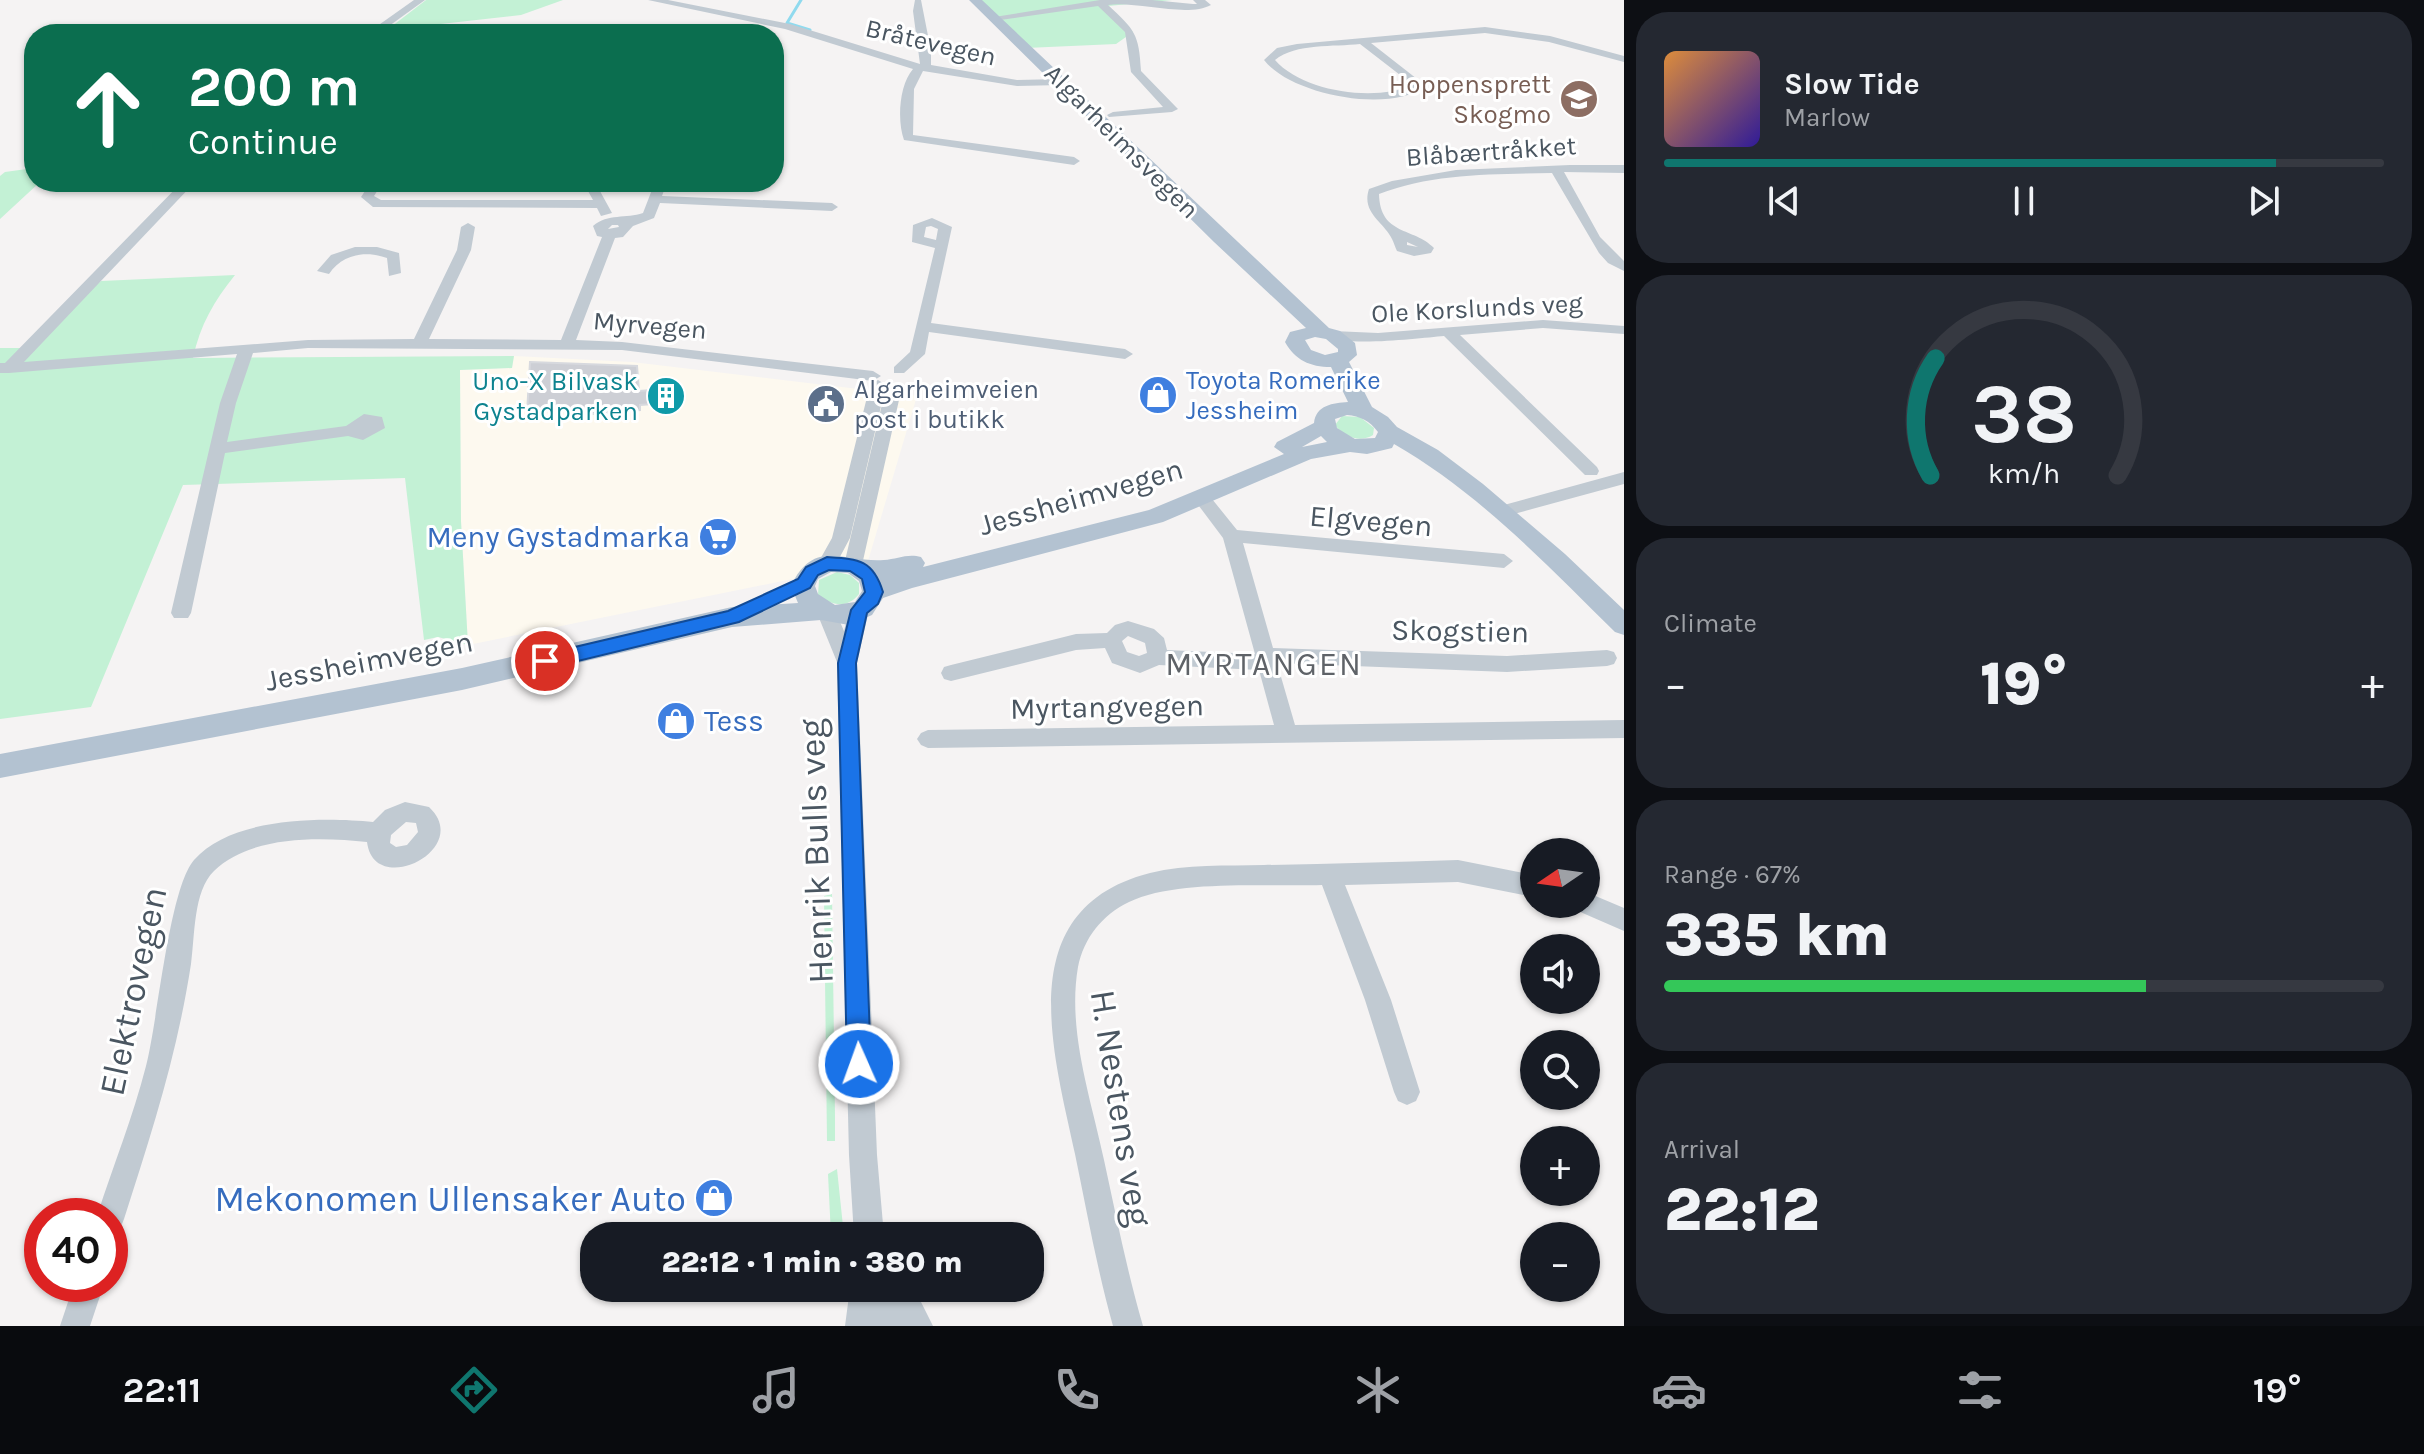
<!DOCTYPE html>
<html lang="en">
<head>
<meta charset="utf-8">
<style>
	body { margin:0; font-family:Karla,sans-serif; background:#242831; color:#f1f3f6; height:100vh; display:flex; flex-direction:column; font-size:30px; white-space:nowrap }
	* { box-sizing:border-box; margin:0 }
	p { font-size:26px; color:#9ea1a6 }
	.icon { flex:none; width:44px; height:44px; fill:none; stroke:currentColor; stroke-width:2; stroke-linecap:round; stroke-linejoin:round }
	.map { position:relative; flex:1; overflow:hidden }
	.details { display:flex; flex-direction:column; gap:12px; padding:12px; background:#0d0f14; width:800px }
	.details>* { flex:none }
	.banner { position:absolute; left:24px; top:24px; width:760px; height:168px; border-radius:32px; box-shadow:0 2px 6px #0004; background:#0b6e4f; color:#fff; overflow:hidden }
	.needle { width:52px; rotate:257deg }
	.controls { position:absolute; left:1520px; top:838px; display:grid; gap:16px }
	.controls a { display:grid; place-items:center; width:80px; height:80px; border-radius:50%; background:#171b24; box-shadow:0 2px 6px #0004; font-size:40px }
	.speed { position:absolute; left:24px; top:1198px; display:flex; gap:16px; font-size:40px; font-weight:700; text-align:center }
	.speed>* { display:grid; place-content:center; width:104px; height:104px; border-radius:50%; background:#171b24; box-shadow:0 2px 6px #0004; line-height:1 }
	.speed .limit { border:12px solid #d22; background:#fff; color:#111 }
	.pin { position:absolute; display:grid; place-items:center; width:68px; height:68px; color:#fff; margin:-34px; border:4px solid #fff; border-radius:50%; box-shadow:0 2px 8px #0007 }
	.me { position:absolute; width:88px; margin:-44px; rotate:358deg; stroke-linejoin:round; filter:drop-shadow(0 0 6px #0008) }
	.turn { display:flex; align-items:center; gap:28px; height:168px; padding:0 32px; font-size:36px }
	.turn .icon { width:104px; height:104px; stroke-width:2.5 }
	.turn b { display:block; font-size:56px; line-height:68px }
	.big { font-size:60px; font-weight:800; line-height:1.1 }
	.details .card { flex:1; display:flex; flex-direction:column; justify-content:center; gap:12px; min-width:0; padding:0 28px; border-radius:32px; background:#242831 }
	.details .dial { align-items:center; gap:0 }
	.dial svg { height:208px; overflow:visible; fill:none; stroke:#363941; stroke-width:7; stroke-linecap:round; text-anchor:middle }
	.dial text { fill:#f1f3f6; stroke:none }
	.song { display:flex; align-items:center; gap:24px }
	.cover { width:96px; height:96px; border-radius:12px; background:linear-gradient(135deg,hsl(30 70% 55%),hsl(250 70% 35%)) }
	.played { height:8px; border-radius:4px; background:linear-gradient(90deg,#0f766e 85%,#363941 85%) }
	.keys { display:flex; justify-content:space-around; direction:ltr }
	.heat { display:flex; justify-content:space-between; align-items:center; font-size:44px; direction:ltr }
	.charge { height:12px; border-radius:6px; background:linear-gradient(90deg,#34c759 67%,#363941 0) }
	.trip { position:absolute; left:580px; top:1222px; width:464px; height:80px; border-radius:32px; background:#171b24; box-shadow:0 2px 6px #0004; font-weight:800; line-height:80px; text-align:center }
	.menu { display:flex; height:128px; justify-content:space-around; align-items:center; background:#090b0e; color:#9ea1a6 }
	.menu .icon { width:56px; height:56px }
	.menu .current { color:#0f766e }
	.menu b { font-size:36px; color:#f1f3f6 }
	main { display:flex; flex:1; min-height:0 }
	.map>svg:first-child { display:block }
	.commercial { fill:#fdf9ef }
	.green { fill:#c3f1d5 }
	.lines { fill:none; stroke-linecap:round; stroke-linejoin:round }
	.stream { stroke:#90daee; stroke-width:3 }
	.building { fill:#cdcfd5; stroke:#d7d9de; stroke-width:2 }
	.minor { fill:#c1cad2; fill-rule:evenodd }
	.major { fill:#b3c2d1; fill-rule:evenodd }
	.route { fill:#1a73e8; stroke:#114b97; stroke-width:2 }
	.labels { text-anchor:middle; stroke-width:6; stroke-linejoin:round; paint-order:stroke }
	.far-street-label { font-size:26px; fill:#4a5661; stroke:#fff }
	.far-education-label { font-size:26px; fill:#785e54; stroke:#fff; text-anchor:end }
	.far-shop-label { font-size:26px; fill:#366cbe; stroke:#fff; text-anchor:start }
	.far-culture-label { font-size:26px; fill:#0d838f; stroke:#fff; text-anchor:end }
	.far-service-label { font-size:26px; fill:#4e5e75; stroke:#fff; text-anchor:start }
	.street-label { font-size:30px; fill:#4a5661; stroke:#fff }
	.shop-label { font-size:30px; fill:#366cbe; stroke:#fff; text-anchor:end }
	.neighbourhood-label { font-size:32px; letter-spacing:2px; fill:#5f6368; stroke:#fff }
	.near-street-label { font-size:36px; fill:#4a5661; stroke:#fff }
	.near-shop-label { font-size:36px; fill:#366cbe; stroke:#fff; text-anchor:end }
</style>
</head>
<body>
<main>
<div class="map">
<svg width="1624" height="1326" viewBox="0 0 1624 1326">
	<rect width="100%" height="100%" fill="#f5f3f3"/>
	<polygon class="commercial" points="514,356 632,362 917,396 868,561 866,564 468,645 461,521 460,370 512,368"/>
	<g class="green">
		<polygon points="426,0 563,0 521,15 387,30"/>
		<polygon points="970,0 1172,0 1108,6 1133,32 1116,44 1026,48"/>
		<polygon points="34,168 34,182 40,182 0,219 0,176 5,172"/>
		<path d="M235 275C214 301 200 325 193 358L514 356 512 368 460 370 461 521 468 645 438 637 424 640 405 478 183 485 91 707 0 719V348H22L101 281Z"/>
		<path d="M1342 416 1360 417 1374 428 1373 435C1360 443 1344 437 1335 425Z"/>
		<path d="M837 572 850 575 859 583V594C847 609 832 606 818 595L819 580Z"/>
		<polygon points="832,894 835,1116 835,1141 827,1141 824,896"/>
		<polygon points="837,1169 844,1236 831,1236 828,1174"/>
	</g>
	<g class="lines">
		<polyline class="stream" points="801,0 787,23 810,30"/>
	</g>
	<polygon class="building" points="530,362 637,366 639,391 678,388 679,402 640,405 640,410 583,415 584,408 527,413"/>
	<g class="lines">
		<g class="minor">
			<polygon points="414,0 425,0 378,34 366,34"/>
			<path d="M648 0H668L790 24 920 64 913 11 915 0H921L931 51V65L1017 80 1061 79 1066 82 1061 85 1017 86 923 71 914 89 913 135 1074 157 1080 161 1074 165 904 140C897 121 899 85 913 69L785 29Z"/>
			<path d="M1152 0 1193 4H1197L1193 0H1205L1211 5C1187 18 1137 1 1108 5 1135 30 1139 34 1141 71L1176 107 1178 109 1172 112 1109 117 1107 115 1113 112 1163 107 1131 72 1125 32 1098 6 993 21 988 18 1100 0Z"/>
			<path d="M1485 27 1550 36 1624 56V62L1549 42 1485 33 1371 43 1426 86C1390 114 1291 95 1264 60L1277 48 1297 44ZM1360 44 1413 85C1375 102 1303 92 1275 60 1296 43 1334 47 1360 44Z"/>
			<path d="M1570 165H1624V173L1564 172 1600 237 1624 261V271L1608 263 1599 253 1552 173C1496 174 1432 173 1379 194 1380 236 1414 227 1434 248L1431 253 1414 256 1397 251C1395 247 1394 243 1392 239 1384 222 1361 213 1369 189L1392 181 1456 170ZM1407 242 1418 247 1407 245Z"/>
			<path d="M182 182H195L24 362 308 340 414 339 457 250 461 227 468 223 475 227 471 250 429 339 561 340 602 237 597 236 593 226C608 213 626 219 643 213L655 182H667L662 196 832 203 838 207 832 211 660 203 654 218 633 226 623 237 615 238 576 340 622 342 873 371 881 376 873 381 622 350 308 348 253 353 236 403 227 442 346 426 364 414 382 417 385 428 363 440 348 436 225 453 191 613 188 618H174L171 613 220 403 237 354 9 373H0V363H5ZM612 225H618L619 227 608 229Z"/>
			<polygon points="371,182 383,182 374,196 381,200 593,200 583,182 595,182 612,213 601,216 597,208 373,207 361,197"/>
			<path d="M932 218 952 227 931 323 1125 349 1133 354 1125 359 929 332 925 354 904 373H894V367L910 352 935 248 912 242 913 225ZM931 226 938 229 936 240 924 237 926 227Z"/>
			<path d="M355 247H377L399 253 401 273 389 276 387 258C366 250 342 254 329 274L317 271 331 255Z"/>
			<path d="M1543 320 1624 326V334L1543 328 1460 335 1597 467 1599 471 1597 475H1585L1444 336C1420 338 1342 348 1326 335L1333 331 1378 333Z"/>
			<polygon points="878,380 886,385 850,538 834,568 827,570 818,563 832,538 870,385"/>
			<polygon points="897,383 905,388 899,400 862,565 853,572 844,565 883,400 891,385"/>
			<polygon points="1624,472 1624,484 1499,518 1490,512 1493,508"/>
			<path d="M1202 492 1208 494 1237 530 1504 554 1513 561 1504 568 1243 543 1273 648 1507 656 1607 650 1614 652 1617 658 1614 664 1607 666 1507 672 1277 663 1295 725 1624 720V738L928 748 921 745 917 739 921 733 928 730 1274 725 1259 670 1159 665 1140 673 1112 663 1105 648 1076 650 951 681 944 679 941 673 944 667 951 665 1076 634 1107 633 1115 625 1128 621 1154 629 1164 638 1167 650 1255 654 1223 538 1193 498ZM1128 636 1145 643 1147 653 1139 656 1127 652 1122 641Z"/>
			<polygon points="859,603 869,610 857,663 877,1155 884,1236 854,1236 849,1155 837,662 817,613 820,608 834,608 844,631 849,610"/>
			<path d="M405 802 429 807C474 849 374 899 367 842 320 837 251 835 214 871 193 891 195 937 191 964 177 1055 152 1132 124 1219L120 1229 110 1233V1216H97C113 1166 133 1117 146 1066 158 1020 169 889 194 860 231 817 322 817 373 822L385 810ZM406 822 416 823 418 832 407 845 396 847 390 843 391 835Z"/>
			<path d="M1458 860 1534 875V897L1458 882 1345 885 1391 1000 1420 1092 1416 1101 1407 1105 1398 1101 1394 1092 1365 1000 1322 885C1268 887 1176 879 1129 902 1102 915 1084 938 1078 967 1067 1031 1091 1098 1104 1160 1116 1215 1127 1271 1143 1326H1113C1097 1269 1087 1212 1075 1154 1053 1051 1010 909 1150 873 1187 864 1226 866 1264 865 1329 864 1393 862 1458 860Z"/>
			<polygon points="1586,892 1624,908 1624,931 1578,911 1575,904 1586,904"/>
			<polygon points="74,1284 104,1284 90,1326 60,1326"/>
			<polygon points="850,1288 880,1288 878,1301 888,1299 884,1288 914,1288 933,1326 845,1326"/>
		</g>
		<path class="major" d="M969 0H982L1329 328 1340 331 1355 343 1357 355 1349 362 1372 407 1388 417 1397 427 1438 450 1483 484 1565 554 1624 610V635L1615 632C1547 565 1478 492 1394 444L1392 448 1367 454 1350 452 1311 459 1163 522 912 588 883 598 872 615 849 625 821 620 732 627 462 690 0 778V754L462 668 732 607 798 603 791 586C814 537 844 563 884 560 897 559 908 553 921 557L925 563 923 567 1149 510 1284 454 1274 447 1277 442 1314 423C1316 405 1333 403 1348 402L1331 367C1310 367 1295 360 1285 342L1290 332 1306 328 1214 242ZM1315 337 1326 339 1338 349V352L1325 355 1311 350 1305 340ZM1347 415C1360 416 1370 421 1378 432L1375 438 1355 439 1337 428 1335 419ZM1321 436 1327 442 1302 447ZM831 572 848 573 859 581 862 591 855 602 835 605 818 594 815 586 818 579Z"/>
	</g>
	<path class="route" d="M827 557C858 559 873 559 883 592L878 604 867 613 856 663 871 1064 868 1072 859 1076 851 1072 847 1064 838 663 851 610 865 592 862 579 850 571 829 570 818 575 810 588 739 622 545 669 536 661 545 654 728 611 798 579 806 567Z"/>
	<defs>
		<symbol id="school-disc" viewBox="-11 -11 22 22"><circle r="9.5" fill="#8d6e63" stroke="#fff"/><path d="M0-5L7-2L0 1L-7-2ZM-4 1L0 2.5L4 1V4Q0 6-4 4Z" fill="#fff"/></symbol>
		<symbol id="shop-disc" viewBox="-11 -11 22 22"><circle r="9.5" fill="#3f7fe0" stroke="#fff"/><path d="M-5-2.5h2.3a2.7 3.5 0 0 1 5.4 0H5L5.5 6h-11ZM-1.5-2.5h3a1.5 2.3 0 0 0-3 0Z" fill="#fff"/></symbol>
		<symbol id="building-disc" viewBox="-11 -11 22 22"><circle r="9.5" fill="#0f9aa8" stroke="#fff"/><path d="M-4-6H4V6H1V3H-1V6H-4ZM-2.5-4.3h1.7v1.8h-1.7ZM.8-4.3h1.7v1.8H.8ZM-2.5-1h1.7V.8h-1.7ZM.8-1h1.7V.8H.8Z" fill="#fff"/></symbol>
		<symbol id="civic-disc" viewBox="-11 -11 22 22"><circle r="9.5" fill="#5c6f8a" stroke="#fff"/><path d="M-.6-6.5H3V-4.5H.6V-3L4-1V1h2V6H-6V1h2V-1L-.6-3ZM-1.2 2.5V6h2.4V2.5Z" fill="#fff"/></symbol>
		<symbol id="supermarket-disc" viewBox="-11 -11 22 22"><circle r="9.5" fill="#3f7fe0" stroke="#fff"/><path d="M-6-5.5h2.5l.6 2H6L4.5 2H-2.5L-4.4-4H-6ZM-1.5 3.2a1.3 1.3 0 1 0 .1 0ZM3 3.2a1.3 1.3 0 1 0 .1 0Z" fill="#fff"/></symbol>
	</defs>
	<g fill-rule="evenodd">
		<use href="#school-disc" x="1557" y="77" width="44" height="44"/>
		<use href="#shop-disc" x="1136" y="373" width="44" height="44"/>
		<use href="#building-disc" x="644" y="374" width="44" height="44"/>
		<use href="#civic-disc" x="804" y="382" width="44" height="44"/>
		<use href="#supermarket-disc" x="696" y="515" width="44" height="44"/>
		<use href="#shop-disc" x="654" y="699" width="44" height="44"/>
		<use href="#shop-disc" x="692" y="1176" width="44" height="44"/>
	</g>
	<g class="labels">
		<g class="far-street-label">
			<text transform="translate(931 42) rotate(13)" y="9">Bråtevegen</text>
			<text transform="translate(1122 141) rotate(45)" y="9">Algarheimsvegen</text>
			<text transform="translate(1491 151) rotate(-4)" y="9">Blåbærtråkket</text>
			<text transform="translate(1477 308) rotate(-3)" y="9">Ole Korslunds veg</text>
			<text transform="translate(650 325) rotate(5)" y="9">Myrvegen</text>
		</g>
		<g class="far-education-label">
			<text x="1551" y="93">Hoppensprett<tspan x="1551" dy="30">Skogmo</tspan></text>
		</g>
		<g class="far-shop-label">
			<text x="1186" y="389">Toyota Romerike<tspan x="1186" dy="30">Jessheim</tspan></text>
		</g>
		<g class="far-culture-label">
			<text x="638" y="390">Uno-X Bilvask<tspan x="638" dy="30">Gystadparken</tspan></text>
		</g>
		<g class="far-service-label">
			<text x="854" y="398">Algarheimveien<tspan x="854" dy="30">post i butikk</tspan></text>
		</g>
		<g class="street-label">
			<text transform="translate(1081 497) rotate(-16)" y="10">Jessheimvegen</text>
			<text transform="translate(1371 521) rotate(5)" y="10">Elgvegen</text>
			<text transform="translate(1460 631) rotate(1)" y="10">Skogstien</text>
			<text transform="translate(369 661) rotate(-11)" y="10">Jessheimvegen</text>
			<text transform="translate(1107 707) rotate(-1)" y="10">Myrtangvegen</text>
		</g>
		<g class="shop-label">
			<text x="690" y="547">Meny Gystadmarka</text>
			<text x="704" y="731" text-anchor="start">Tess</text>
		</g>
		<g class="neighbourhood-label">
			<text x="1264" y="675">MYRTANGEN</text>
		</g>
		<g class="near-street-label">
			<text transform="translate(815 851) rotate(-92)" y="13">Henrik Bulls veg</text>
			<text transform="translate(132 991) rotate(-78)" y="13">Elektrovegen</text>
			<text transform="translate(1122 1108) rotate(81)" y="13">H. Nestens veg</text>
		</g>
		<g class="near-shop-label">
			<text x="686" y="1211">Mekonomen Ullensaker Auto</text>
		</g>
	</g>
</svg>
<div class="controls">
<a><svg class="needle" viewBox="-14 -14 28 28"><path d="M0-13l5 13h-10z" fill="#e53935"/><path d="M0 13l5-13h-10z" fill="#9ea1a6"/></svg></a>
<a><svg class="icon" aria-label="sound" viewBox="0 0 24 24"><path d="M4 9h4l5-4v14l-5-4H4zM17 9q2 3 0 6"/></svg></a>
<a><svg class="icon" aria-label="search" viewBox="0 0 24 24"><circle cx="10" cy="10" r="6"/><path d="M15 15l6 6"/></svg></a>
<a>+</a>
<a>−</a>
</div>
<div class="speed"><div class="limit">40</div></div>
<div class="pin" style="left:545px;top:661px;background:#d93025"><svg class="icon" aria-label="arrive" viewBox="0 0 24 24"><path d="M6 21V4h12l-3 4 3 4H6"/></svg></div>
<svg class="me" style="left:859px;top:1064px" viewBox="-20 -20 40 40"><circle r="17" fill="#1a73e8" stroke="#fff" stroke-width="3"/><path d="M0-11L8 9 0 5-8 9z" fill="#fff"/></svg>
<div class="trip">22:12 · 1 min · 380 m</div>
<div class="banner">
<div class="turn"><svg class="icon" aria-label="ahead" viewBox="0 0 24 24"><path d="M12 20V5M6 11l6-6 6 6"/></svg><div><b>200 m</b>Continue</div></div>
</div>
</div>
<section class="details">
<div class="card">
<div class="song"><i class="cover"></i><div><b>Slow Tide</b><p>Marlow</p></div></div>
<div class="played"></div>
<div class="keys"><svg class="icon" aria-label="previous" viewBox="0 0 24 24"><path d="M18 5L8 12l10 7zM5 5v14"/></svg><svg class="icon" aria-label="pause" viewBox="0 0 24 24"><path d="M8 5v14M16 5v14"/></svg><svg class="icon" aria-label="next" viewBox="0 0 24 24"><path d="M6 5l10 7-10 7zM19 5v14"/></svg></div>
</div>
<div class="card dial"><svg viewBox="0 0 100 80">
<path d="M14 69A42 42 0 1 1 86 69"/>
<path d="M14 69A42 42 0 0 1 16 24" stroke="#0f766e"/>
<text x="50" y="56" font-size="32" font-weight="700">38</text>
<text x="50" y="72" font-size="11">km/h</text>
</svg></div>
<div class="card"><p>Climate</p>
<div class="heat"><a>−</a><b class="big">19°</b><a>+</a></div>
</div>
<div class="card"><p>Range · 67%</p><b class="big">335 km</b><div class="charge"></div></div>
<div class="card"><p>Arrival</p><b class="big">22:12</b></div>
</section>
</main>
<nav class="menu">
<b>22:11</b>
<svg class="icon current" aria-label="directions" viewBox="0 0 24 24"><path d="M12 3l9 9-9 9-9-9zM9 14v-3h6M13 9l2 2-2 2"/></svg>
<svg class="icon" aria-label="music" viewBox="0 0 24 24"><path d="M9 18V5l10-2v13"/><circle cx="6" cy="18" r="3"/><circle cx="16" cy="16" r="3"/></svg>
<svg class="icon" aria-label="phone" viewBox="0 0 24 24"><path d="M5 4h4l2 5-3 2q2 4 5 5l2-3 5 2v4C11 20 4 13 5 4z"/></svg>
<svg class="icon" aria-label="climate" viewBox="0 0 24 24"><path d="M12 3v18M4 7l16 10M4 17L20 7"/></svg>
<svg class="icon" aria-label="car" viewBox="0 0 24 24"><path d="M5 17H2v-5l4-1 3-4h7l3 4 3 1v5h-3M9 17h6M6 11h13"/><circle cx="7" cy="17" r="2"/><circle cx="17" cy="17" r="2"/></svg>
<svg class="icon" aria-label="filters" viewBox="0 0 24 24"><path d="M4 7h16M4 17h16"/><circle cx="9" cy="7" r="2"/><circle cx="15" cy="17" r="2"/></svg>
<b>19°</b>
</nav>
</body>
</html>
